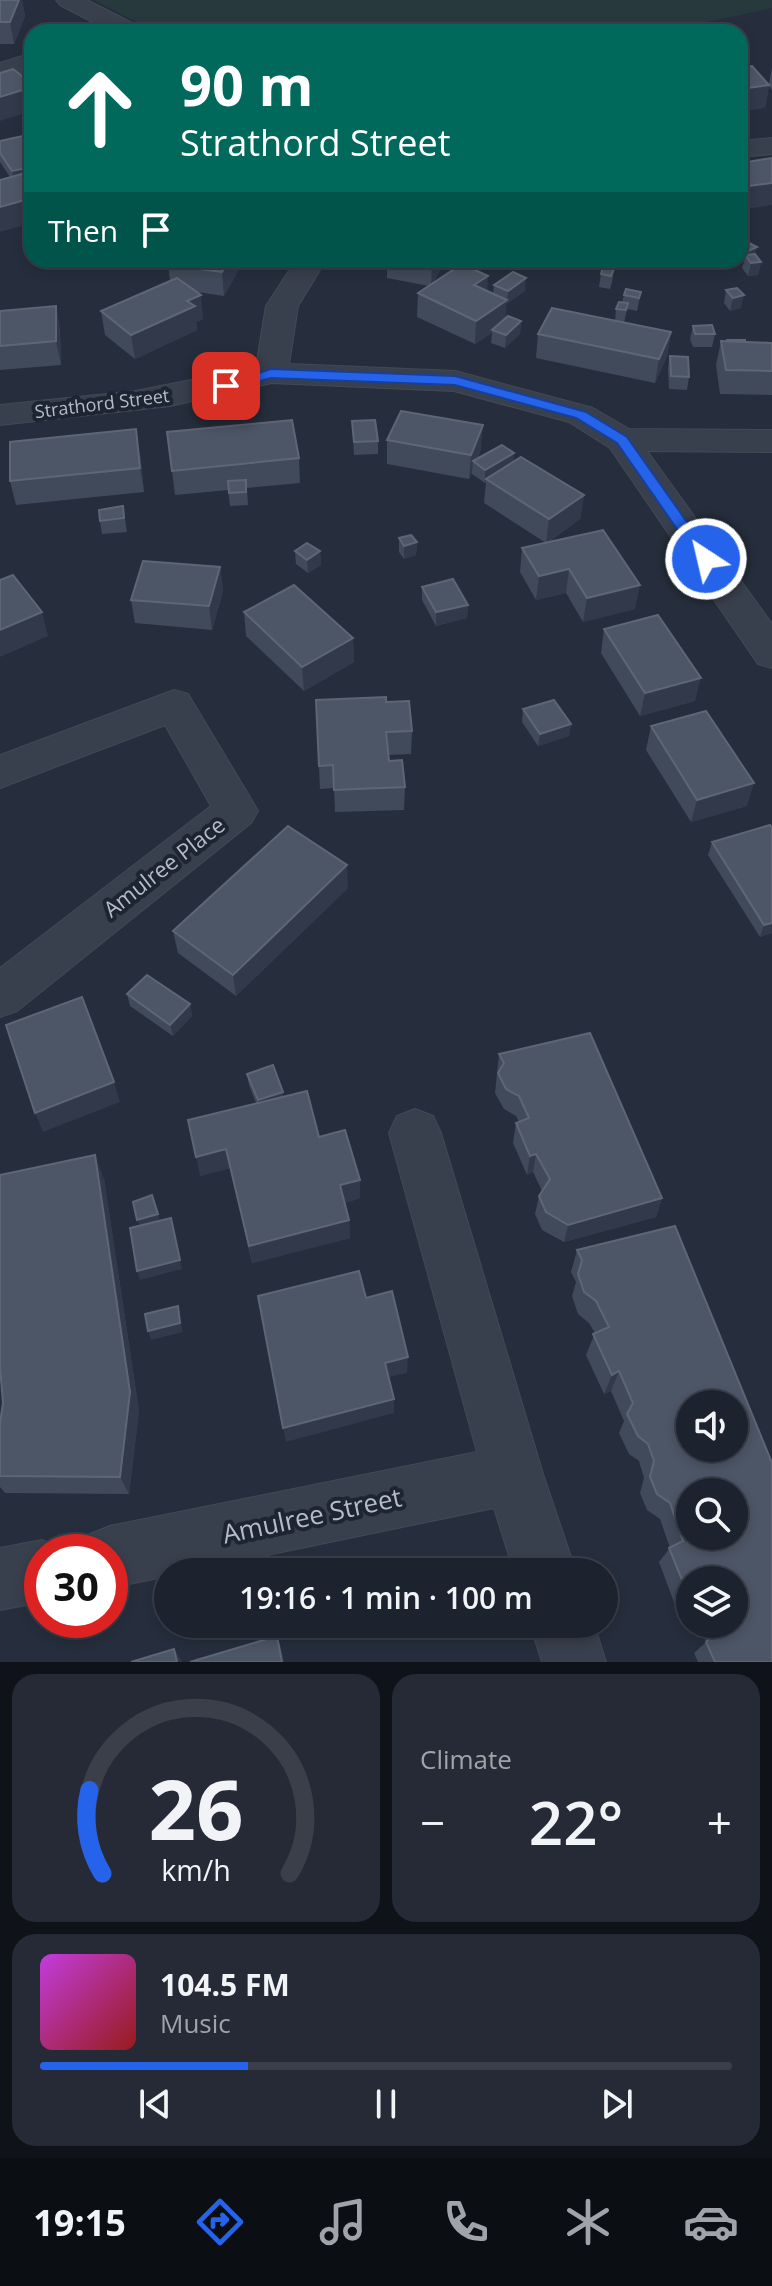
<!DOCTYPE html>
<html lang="en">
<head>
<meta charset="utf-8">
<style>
	body { margin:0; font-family:"Open Sans",sans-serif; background:#252a36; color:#f1f3f6; height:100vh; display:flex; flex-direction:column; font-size:30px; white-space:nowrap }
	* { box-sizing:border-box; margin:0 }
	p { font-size:26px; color:#a0a4aa }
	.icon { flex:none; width:44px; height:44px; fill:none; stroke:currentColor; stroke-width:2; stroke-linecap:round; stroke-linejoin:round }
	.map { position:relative; height:1662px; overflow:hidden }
	.drawer { display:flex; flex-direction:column; gap:12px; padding:12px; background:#0f1319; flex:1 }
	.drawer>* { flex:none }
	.hud { position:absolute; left:24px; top:24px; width:724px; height:244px; border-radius:24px; box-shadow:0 4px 12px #0003,0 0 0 2px #3a3f4a; background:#00695c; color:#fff; overflow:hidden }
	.buttons { position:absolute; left:676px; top:1390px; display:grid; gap:16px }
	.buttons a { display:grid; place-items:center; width:72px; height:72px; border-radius:50%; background:#1c222e; box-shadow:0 4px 12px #0003,0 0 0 2px #3a3f4a; font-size:40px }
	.speed { position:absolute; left:24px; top:1534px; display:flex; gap:16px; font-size:40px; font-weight:700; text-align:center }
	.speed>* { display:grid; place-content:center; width:104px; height:104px; border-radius:50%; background:#1c222e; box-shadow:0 4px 12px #0003,0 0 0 2px #3a3f4a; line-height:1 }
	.speed .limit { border:12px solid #d22; background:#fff; color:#111 }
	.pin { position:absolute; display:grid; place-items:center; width:68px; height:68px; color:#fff; margin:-34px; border-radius:16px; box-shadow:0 4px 12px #0006 }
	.me { position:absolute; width:88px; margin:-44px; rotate:325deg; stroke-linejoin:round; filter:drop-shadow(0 0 6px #0008) }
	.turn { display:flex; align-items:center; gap:28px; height:168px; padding:0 24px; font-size:36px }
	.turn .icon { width:104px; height:104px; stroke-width:2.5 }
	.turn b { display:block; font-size:56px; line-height:68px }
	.then { display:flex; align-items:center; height:76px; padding:0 24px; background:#0003; gap:16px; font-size:30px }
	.big { font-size:60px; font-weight:600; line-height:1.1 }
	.drawer .widget { flex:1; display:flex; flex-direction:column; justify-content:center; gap:12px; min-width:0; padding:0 28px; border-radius:24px; background:#252a36 }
	.drawer .dial { align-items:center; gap:0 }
	.dial svg { height:208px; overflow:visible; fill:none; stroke:#3a3f4a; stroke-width:7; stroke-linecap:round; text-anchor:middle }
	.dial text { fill:#f1f3f6; stroke:none }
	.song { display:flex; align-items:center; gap:24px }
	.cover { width:96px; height:96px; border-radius:12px; background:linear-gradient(135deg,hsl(290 70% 55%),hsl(0 70% 35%)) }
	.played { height:8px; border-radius:4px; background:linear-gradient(90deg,#2563eb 30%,#3a3f4a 30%) }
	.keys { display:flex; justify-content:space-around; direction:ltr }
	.heat { display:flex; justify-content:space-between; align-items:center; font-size:44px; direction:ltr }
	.drawer .tiles { flex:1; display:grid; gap:12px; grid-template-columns:1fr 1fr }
	.widget:last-child { grid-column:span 2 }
	.trip { position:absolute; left:154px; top:1558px; width:464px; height:80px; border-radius:40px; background:#1c222e; box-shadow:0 4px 12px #0003,0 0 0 2px #3a3f4a; font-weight:600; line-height:80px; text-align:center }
	.menu { display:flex; height:128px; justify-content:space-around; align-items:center; background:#0b0e12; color:#a0a4aa }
	.menu .icon { width:56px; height:56px }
	.menu .on { color:#2563eb }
	.menu b { font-size:36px; color:#f1f3f6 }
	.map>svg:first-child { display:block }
	.green { fill:#28393e }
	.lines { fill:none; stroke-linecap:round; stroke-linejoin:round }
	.minor-casing { stroke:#424956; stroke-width:2 }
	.minor { fill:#39404d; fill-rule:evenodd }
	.wall { fill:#414a5a; fill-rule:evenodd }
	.shaded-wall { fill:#31394a }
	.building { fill:#4d5666; stroke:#5e6675; stroke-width:2; fill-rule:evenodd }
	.route { fill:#2563eb; stroke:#184099; stroke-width:2 }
	.labels { text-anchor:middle; stroke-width:8; stroke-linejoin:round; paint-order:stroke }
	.far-street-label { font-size:18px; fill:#b5bbc8; stroke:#1e2532 }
	.street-label { font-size:22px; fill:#b5bbc8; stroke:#1e2532 }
	.near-street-label { font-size:26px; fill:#b5bbc8; stroke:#1e2532 }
</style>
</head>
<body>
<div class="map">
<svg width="772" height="1662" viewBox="0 0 772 1662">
	<rect width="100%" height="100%" fill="#262e3d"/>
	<polygon class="green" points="94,0 772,0 772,8 660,32 156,32"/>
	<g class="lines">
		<defs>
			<g id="minor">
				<polygon points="56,0 87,0 140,27 143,32 112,32 60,5"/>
				<polygon points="32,53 32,69 0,79 0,63"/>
				<polygon points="772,138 772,154 740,157 740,141"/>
				<polygon points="296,260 326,260 298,306 289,364 455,371 593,408 629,429 772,430 772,452 647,451 772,624 772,668 758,664 610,448 569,422 454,391 272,383 170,406 0,425 0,405 136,391 256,367 266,306"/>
				<polygon points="174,690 188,694 251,799 258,811 251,823 17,1011 0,1017 0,968 211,806 165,725 0,788 0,755"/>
				<polygon points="415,1109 433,1116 441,1133 543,1474 576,1572 514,1572 494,1508 185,1572 168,1572 168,1576 110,1588 110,1552 81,1552 88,1535 110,1526 477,1452 389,1133 397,1116"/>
				<polygon points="42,1540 65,1552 42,1552 42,1602 0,1610 0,1548"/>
				<polygon points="530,1624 594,1624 606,1662 542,1662"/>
			</g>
		</defs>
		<use href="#minor" class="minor-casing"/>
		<use href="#minor" class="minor"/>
	</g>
	<g class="wall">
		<polygon points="0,0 22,0 25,16 14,44 0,44"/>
		<polygon points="740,68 769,84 772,68 772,90 769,86 765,108 740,111"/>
		<polygon points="32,134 0,232 10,177 0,162 0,141"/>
		<polygon points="742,244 757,247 755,254 761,262 758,275 748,276 742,268 744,262 740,258"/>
		<polygon points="244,260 224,296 197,292 203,319 196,322 197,330 135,359 105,335 101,311 170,281 168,265"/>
		<polygon points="387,260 445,260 433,283 487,291 493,294 494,285 525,291 506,304 505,318 521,321 520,334 505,348 491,343 492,333 475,344 417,317 418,293 429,286 387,278"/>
		<polygon points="526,260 543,260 542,269 527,269"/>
		<polygon points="581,260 600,260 599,270 581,269"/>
		<polygon points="614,269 612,282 610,289 599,287 601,274"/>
		<polygon points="737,288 741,308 730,311 724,303 726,290"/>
		<polygon points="641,292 637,311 627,309 624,323 671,332 667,356 655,383 536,358 538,334 615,321 616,309 622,302 624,295"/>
		<polygon points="56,306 60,330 61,365 0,370 0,311"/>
		<polygon points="693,326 715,334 712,347 693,347 690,339"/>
		<polygon points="721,341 772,343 772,395 720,394 716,365"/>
		<polygon points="670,356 689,377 687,390 669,389 668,369"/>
		<polygon points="352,421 378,441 378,454 354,455"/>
		<polygon points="167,432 299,458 300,483 247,488 248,505 230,506 228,490 175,495"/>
		<polygon points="387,440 481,449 478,458 514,453 513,462 584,495 580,519 547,543 635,609 583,622 566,593 536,600 520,572 522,548 546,543 484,503 486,482 485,483 472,474 472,472 469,479 387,464"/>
		<polygon points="140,454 144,492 16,505 10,481"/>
		<polygon points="123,506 127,532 102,534 100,521"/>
		<polygon points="399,538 417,542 416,555 404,559 399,552"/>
		<polygon points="295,551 320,551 321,565 308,573 296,564"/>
		<polygon points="220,567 223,591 212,630 135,623 131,600"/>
		<polygon points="422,587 468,605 467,618 436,626 422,600"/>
		<polygon points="244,612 353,638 354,662 304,691 246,636"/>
		<polygon points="604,629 695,701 640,716 601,653"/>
		<polygon points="316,700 386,702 412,731 411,754 388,755 389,761 405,787 404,810 335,812 334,788 320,789"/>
		<polygon points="523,709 571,724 569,736 538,746 522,722"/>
		<polygon points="651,726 747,806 691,822 646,750"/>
		<polygon points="712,842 772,933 760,937 708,855"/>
		<polygon points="348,888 236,996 178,953 173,931"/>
		<polygon points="127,994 190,1004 192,1016 173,1036 130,1006"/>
		<polygon points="499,1054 662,1198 656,1217 564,1242 542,1230 535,1214 539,1196 542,1191 533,1172 527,1175 513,1143 516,1123 519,1122 516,1116 504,1109 495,1093"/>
		<polygon points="247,1074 284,1097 319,1137 360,1180 360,1198 345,1203 349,1220 350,1238 252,1263 230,1168 200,1176 256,1103 249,1085"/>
		<polygon points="104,1179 139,1411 129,1494 5,1493 0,1487 0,1423"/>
		<path d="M675 1226 772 1463V1662H698L694 1653 706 1642 699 1624H734V1580H690V1603L689 1601 675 1605 659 1562 670 1548 660 1519 647 1510 640 1493 644 1478 639 1461 629 1454 619 1433 624 1421 611 1391 604 1394 586 1355 595 1333 589 1323 578 1314 572 1296 576 1282 571 1272 577 1250ZM690 1404H734V1448H690ZM690 1492H734V1536H690Z"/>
	</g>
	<g class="shaded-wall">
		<polygon points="19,0 22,0 25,16 14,44 10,22"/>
		<polygon points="769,85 765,108 740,111 740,89"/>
		<polygon points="32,87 32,111 0,121 0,97"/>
		<polygon points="32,167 32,180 15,184 12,171"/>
		<polygon points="772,183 772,205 740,210 740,187"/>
		<polygon points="32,198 32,223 0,232 0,207"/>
		<polygon points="757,247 754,260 747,257 748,251"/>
		<polygon points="229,260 244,260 224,296 222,272"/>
		<polygon points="433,260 445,260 431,286 432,262"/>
		<polygon points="761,262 758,275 748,276 751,263"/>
		<polygon points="488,276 487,300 474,285"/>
		<polygon points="526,278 525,291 507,304 508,291"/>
		<polygon points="201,295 203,319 196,322 197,330 135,359 131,335 187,301"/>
		<polygon points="744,295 741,308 730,311 733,298"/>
		<polygon points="507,300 505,324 492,330 492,333 475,344 476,321"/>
		<polygon points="56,306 60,330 61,365 56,341"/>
		<polygon points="521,321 520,334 505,348 506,335"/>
		<polygon points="671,332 667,356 655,383 659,359"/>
		<polygon points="483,425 481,449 476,463 473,461 472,472 469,479 471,455"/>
		<polygon points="136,429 140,454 144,492 140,468"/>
		<polygon points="514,453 513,467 486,479 485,483 485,470"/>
		<polygon points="584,495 580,519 546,543 549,519"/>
		<polygon points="417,542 416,555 404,559 404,546"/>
		<polygon points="320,551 321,565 308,573 307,560"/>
		<polygon points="220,567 223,591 212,630 209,606"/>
		<polygon points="569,569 566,593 536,600 539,576"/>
		<polygon points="640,585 635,609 583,622 587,598"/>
		<polygon points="468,605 467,618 436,626 436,612"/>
		<polygon points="42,612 48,636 0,657 0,630"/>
		<polygon points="353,638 354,662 304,691 302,667"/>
		<polygon points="701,678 695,701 640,716 645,693"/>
		<polygon points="571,724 569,736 538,746 540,734"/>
		<polygon points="754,783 747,806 691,822 697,800"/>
		<polygon points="347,865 348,888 236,996 233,975"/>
		<polygon points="772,923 772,933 760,937 764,925"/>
		<polygon points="190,1004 192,1016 173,1036 170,1025"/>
		<polygon points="114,1082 120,1102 43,1132 35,1113"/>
		<polygon points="283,1092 284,1103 259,1111 258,1100"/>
		<polygon points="226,1149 230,1168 200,1176 196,1157"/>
		<polygon points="536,1154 533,1172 527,1175 530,1156"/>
		<polygon points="95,1155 104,1179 139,1411 129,1494 120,1477"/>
		<polygon points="360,1180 360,1198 341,1204 340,1185"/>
		<polygon points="152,1195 161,1224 141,1229 137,1220"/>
		<polygon points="662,1198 656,1217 564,1242 568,1225"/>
		<polygon points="171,1218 182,1269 140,1280 137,1271"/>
		<polygon points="349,1220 350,1238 252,1263 249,1246"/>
		<polygon points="178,1306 183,1332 151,1340 148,1331"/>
		<polygon points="408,1357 407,1373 385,1378 385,1363"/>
		<polygon points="619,1371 611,1391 604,1394 612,1375"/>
		<polygon points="394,1399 394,1413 286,1442 283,1428"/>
		<polygon points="690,1591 689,1601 675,1605 687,1592"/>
		<polygon points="277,1636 281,1647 284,1662 282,1662"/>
		<polygon points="174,1649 182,1661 182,1662 177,1662"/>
	</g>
	<g class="building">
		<polygon points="0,0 19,0 10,22 0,22"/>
		<polygon points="752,66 769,85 740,89 740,68"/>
		<polygon points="13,69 32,84 32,87 0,97 0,73"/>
		<polygon points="32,134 32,167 12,171 0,153 0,141"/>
		<polygon points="772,158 772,183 740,187 740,163"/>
		<polygon points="26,173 32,180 32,198 0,207 0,180"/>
		<polygon points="747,242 757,247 748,251 742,244"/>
		<polygon points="755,254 761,262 751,263 745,255"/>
		<polygon points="172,260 229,260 222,272 168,265"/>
		<polygon points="462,264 488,276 474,285 507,300 476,321 418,293"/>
		<polygon points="603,267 614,269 611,276 601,274"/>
		<polygon points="513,272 526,278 508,291 494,285"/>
		<polygon points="177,278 201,295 187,301 195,306 131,335 101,311"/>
		<polygon points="737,288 744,295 733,298 726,290"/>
		<polygon points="626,289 641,292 639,298 624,295"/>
		<polygon points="619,302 628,303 626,310 616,309"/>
		<polygon points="56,306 56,341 0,346 0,311"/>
		<polygon points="552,308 671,332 659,359 538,334"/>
		<polygon points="508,316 521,321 506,335 492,330"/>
		<polygon points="712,325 715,334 695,334 693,326"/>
		<rect x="727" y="340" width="18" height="2"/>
		<polygon points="721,341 772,343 772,371 726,370"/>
		<polygon points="670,356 688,357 689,377 671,376"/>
		<polygon points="401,411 483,425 471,455 387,440"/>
		<polygon points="292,420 299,458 172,471 167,432"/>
		<polygon points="375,420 378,441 354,442 352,421"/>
		<polygon points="136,429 140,468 10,481 10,442"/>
		<polygon points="502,445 514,453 485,470 473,461"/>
		<polygon points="521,457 584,495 549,519 486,479"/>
		<polygon points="246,480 246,492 229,493 228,481"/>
		<polygon points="123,506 124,518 100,521 99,510"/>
		<polygon points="603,530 640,585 587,598 569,569 539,576 522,548"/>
		<polygon points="411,535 417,542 404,546 399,538"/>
		<polygon points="307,543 320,551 307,560 295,551"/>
		<polygon points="143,561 220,567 209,606 131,600"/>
		<polygon points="13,575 42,612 0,630 0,580"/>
		<polygon points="453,579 468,605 436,612 422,587"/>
		<polygon points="294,585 353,638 302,667 244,612"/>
		<polygon points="658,615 701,678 645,693 604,629"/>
		<polygon points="386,697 386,702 409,701 412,731 386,732 389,761 402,760 405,787 334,790 333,765 319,766 316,700"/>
		<polygon points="554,700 571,724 540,734 523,709"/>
		<polygon points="706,711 754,783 697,800 651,726"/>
		<polygon points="770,825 772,828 772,923 764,925 712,842"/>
		<polygon points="288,826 347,865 233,975 173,931"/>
		<polygon points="147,975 190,1004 170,1025 127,994"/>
		<polygon points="82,997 114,1082 35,1113 6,1025"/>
		<polygon points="590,1033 662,1198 568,1225 546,1212 539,1196 550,1179 536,1154 530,1156 516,1123 529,1118 519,1096 506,1089 498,1073 504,1063 499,1054"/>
		<polygon points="273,1065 283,1092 258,1100 247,1074"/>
		<polygon points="307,1091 319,1137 345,1130 360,1180 340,1185 349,1220 249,1246 226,1149 196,1157 188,1120"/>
		<polygon points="95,1155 130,1392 120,1477 0,1476 0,1423 3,1403 0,1367 0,1175"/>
		<polygon points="152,1195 158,1214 137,1220 133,1202"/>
		<polygon points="171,1218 180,1260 137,1271 130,1228"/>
		<path d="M675 1226 772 1463V1662H715L706 1642 719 1630 716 1624H734V1580H690V1591L687 1592 669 1548 683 1541 670 1503 657 1494 650 1477 654 1461 648 1444 638 1436 627 1414 633 1403 619 1371 612 1375 593 1334 609 1327 596 1301 584 1292 578 1274 582 1260 577 1250ZM690 1404H734V1448H690ZM690 1492H734V1536H690Z"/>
		<polygon points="359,1271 366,1298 392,1291 408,1357 385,1363 394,1399 283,1428 258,1296"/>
		<polygon points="178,1306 180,1323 148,1331 145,1314"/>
		<polygon points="277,1636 282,1662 190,1662"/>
		<polygon points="174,1649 177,1662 131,1662"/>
	</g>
	<polygon class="route" points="271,369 455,376 586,412 627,437 713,559 711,562 700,562 617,443 576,418 455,385 271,378 226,390 219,386"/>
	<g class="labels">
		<g class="far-street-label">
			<text transform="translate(102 404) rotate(-7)" y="6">Strathord Street</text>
		</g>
		<g class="street-label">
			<text transform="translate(164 867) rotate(-38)" y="8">Amulree Place</text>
		</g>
		<g class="near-street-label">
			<text transform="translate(312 1516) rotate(-12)" y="9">Amulree Street</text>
		</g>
	</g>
</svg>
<div class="buttons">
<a><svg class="icon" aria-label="sound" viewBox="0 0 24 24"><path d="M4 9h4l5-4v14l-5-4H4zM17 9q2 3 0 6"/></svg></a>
<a><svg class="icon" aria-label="search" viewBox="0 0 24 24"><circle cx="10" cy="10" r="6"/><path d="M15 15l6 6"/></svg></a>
<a><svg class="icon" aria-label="layers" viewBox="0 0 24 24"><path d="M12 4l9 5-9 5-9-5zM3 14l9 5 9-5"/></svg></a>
</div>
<div class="speed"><div class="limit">30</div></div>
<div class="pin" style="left:226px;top:386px;background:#d93025"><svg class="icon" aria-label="arrive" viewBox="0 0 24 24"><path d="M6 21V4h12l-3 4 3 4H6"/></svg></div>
<svg class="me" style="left:706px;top:559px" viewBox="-20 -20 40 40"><circle r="17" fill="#2563eb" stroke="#fff" stroke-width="3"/><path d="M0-11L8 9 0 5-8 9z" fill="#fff"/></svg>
<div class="trip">19:16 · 1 min · 100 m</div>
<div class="hud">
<div class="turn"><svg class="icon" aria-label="ahead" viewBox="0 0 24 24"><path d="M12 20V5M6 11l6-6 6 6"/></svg><div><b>90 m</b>Strathord Street</div></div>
<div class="then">Then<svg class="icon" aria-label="arrive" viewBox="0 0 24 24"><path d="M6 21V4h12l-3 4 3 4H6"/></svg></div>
</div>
</div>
<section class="drawer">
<div class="tiles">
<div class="widget dial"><svg viewBox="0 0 100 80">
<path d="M14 69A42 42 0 1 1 86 69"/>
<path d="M14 69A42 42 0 0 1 9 37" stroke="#2563eb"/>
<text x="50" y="56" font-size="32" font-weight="700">26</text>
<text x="50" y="72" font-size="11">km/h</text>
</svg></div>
<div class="widget"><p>Climate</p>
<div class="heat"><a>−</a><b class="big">22°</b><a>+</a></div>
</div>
<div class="widget">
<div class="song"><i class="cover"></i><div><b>104.5 FM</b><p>Music</p></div></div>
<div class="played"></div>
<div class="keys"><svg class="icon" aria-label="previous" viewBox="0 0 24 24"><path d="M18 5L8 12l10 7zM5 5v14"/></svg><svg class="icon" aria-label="pause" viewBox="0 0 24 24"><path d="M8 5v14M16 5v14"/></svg><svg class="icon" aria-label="next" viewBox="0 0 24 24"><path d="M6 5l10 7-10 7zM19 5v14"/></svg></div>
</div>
</div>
</section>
<nav class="menu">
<b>19:15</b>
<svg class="icon on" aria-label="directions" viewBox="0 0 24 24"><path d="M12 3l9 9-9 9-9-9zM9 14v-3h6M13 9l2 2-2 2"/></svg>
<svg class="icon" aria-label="music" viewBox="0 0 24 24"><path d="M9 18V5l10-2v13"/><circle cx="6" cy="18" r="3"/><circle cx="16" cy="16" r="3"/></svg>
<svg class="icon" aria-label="phone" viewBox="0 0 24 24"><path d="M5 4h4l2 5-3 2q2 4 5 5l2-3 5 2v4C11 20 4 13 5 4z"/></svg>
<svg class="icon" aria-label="climate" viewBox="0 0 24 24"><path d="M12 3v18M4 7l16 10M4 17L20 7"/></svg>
<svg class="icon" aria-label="car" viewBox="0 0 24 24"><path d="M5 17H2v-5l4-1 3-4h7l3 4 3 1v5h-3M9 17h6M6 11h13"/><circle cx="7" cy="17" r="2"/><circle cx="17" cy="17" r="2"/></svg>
</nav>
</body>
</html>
